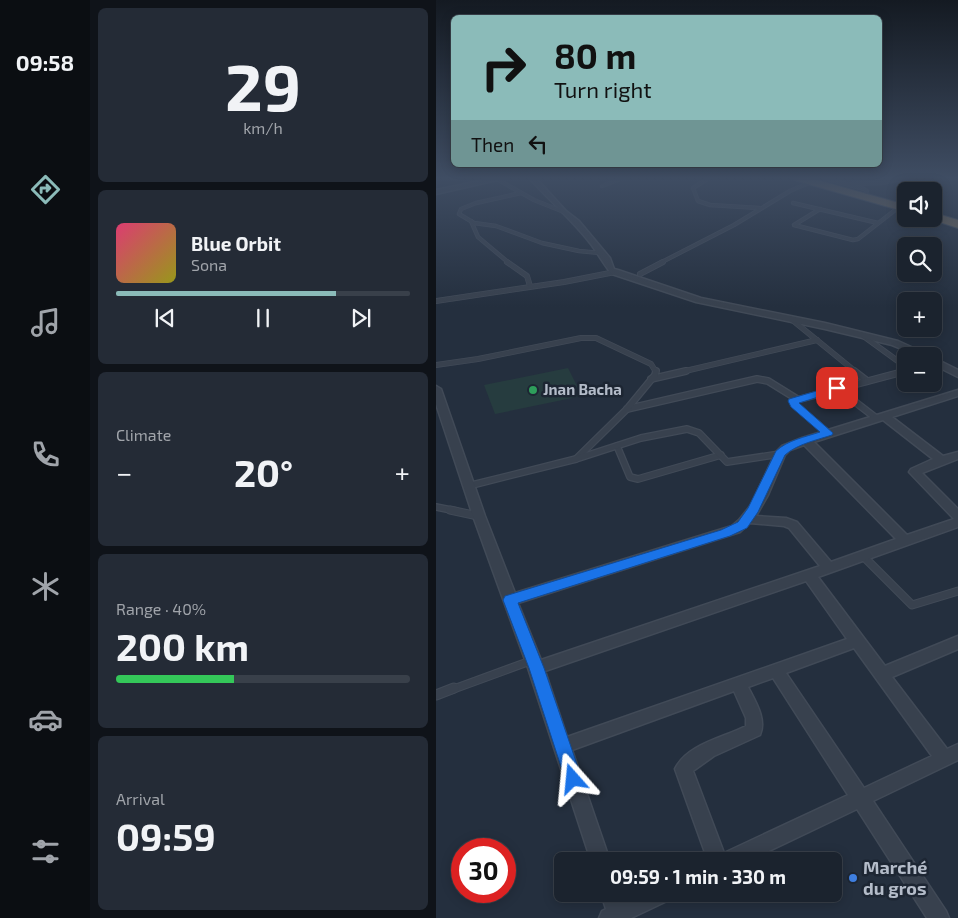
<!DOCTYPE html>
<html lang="en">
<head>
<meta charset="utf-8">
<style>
	body { margin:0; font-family:"Exo 2",sans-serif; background:#242b36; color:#f1f3f6; height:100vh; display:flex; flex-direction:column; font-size:19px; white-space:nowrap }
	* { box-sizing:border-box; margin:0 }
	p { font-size:16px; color:#a0a4aa }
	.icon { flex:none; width:28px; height:28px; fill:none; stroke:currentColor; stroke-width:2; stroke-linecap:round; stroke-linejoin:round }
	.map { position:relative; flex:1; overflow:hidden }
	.sheet { display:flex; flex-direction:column; gap:8px; padding:8px; background:#0f1319; width:346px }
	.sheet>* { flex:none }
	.banner { position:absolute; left:15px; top:15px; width:431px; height:152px; border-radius:8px; box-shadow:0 2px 12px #0003,0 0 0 1px #39404a; background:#8bbbb9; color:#111; overflow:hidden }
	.tools { position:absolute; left:461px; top:182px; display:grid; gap:10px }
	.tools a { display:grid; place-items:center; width:45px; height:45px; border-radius:8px; background:#1b232e; box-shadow:0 2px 12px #0003,0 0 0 1px #39404a; font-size:25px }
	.speed { position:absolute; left:15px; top:838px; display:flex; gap:10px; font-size:25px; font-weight:700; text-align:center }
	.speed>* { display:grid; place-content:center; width:65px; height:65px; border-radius:50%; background:#1b232e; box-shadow:0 2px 12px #0003,0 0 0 1px #39404a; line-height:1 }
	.speed .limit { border:8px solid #d22; background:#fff; color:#111 }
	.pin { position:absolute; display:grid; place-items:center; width:42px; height:42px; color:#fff; margin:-21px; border-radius:10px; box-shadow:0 2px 8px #0006 }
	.me { position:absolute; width:55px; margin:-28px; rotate:342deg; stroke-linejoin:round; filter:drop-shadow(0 0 4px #0008) }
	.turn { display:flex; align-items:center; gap:18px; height:105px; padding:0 20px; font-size:22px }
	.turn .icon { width:65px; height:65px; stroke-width:2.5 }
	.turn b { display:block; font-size:35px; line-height:42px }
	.then { display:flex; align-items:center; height:48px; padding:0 20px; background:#0003; gap:10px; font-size:19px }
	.big { font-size:38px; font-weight:700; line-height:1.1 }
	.sheet .card { flex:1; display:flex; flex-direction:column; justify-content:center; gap:8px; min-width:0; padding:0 18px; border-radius:8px; background:#242b36 }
	.sheet .dial { align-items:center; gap:0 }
	.dial b { font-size:65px; line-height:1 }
	.song { display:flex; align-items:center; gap:15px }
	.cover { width:60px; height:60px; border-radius:8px; background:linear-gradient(135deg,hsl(340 70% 55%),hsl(60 70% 35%)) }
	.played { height:5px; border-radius:2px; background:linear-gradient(90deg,#8bbbb9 75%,#39404a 75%) }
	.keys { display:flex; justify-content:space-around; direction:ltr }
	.heat { display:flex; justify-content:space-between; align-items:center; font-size:28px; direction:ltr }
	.charge { height:8px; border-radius:4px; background:linear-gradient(90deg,#34c759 40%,#39404a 0) }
	.trip { position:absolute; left:118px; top:852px; width:288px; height:50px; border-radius:8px; background:#1b232e; box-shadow:0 2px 12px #0003,0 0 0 1px #39404a; font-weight:700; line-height:50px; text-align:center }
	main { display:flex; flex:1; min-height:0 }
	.tab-bar { display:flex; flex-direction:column; width:90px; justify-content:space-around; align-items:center; background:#0b0e12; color:#a0a4aa }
	.tab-bar .icon { width:35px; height:35px }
	.tab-bar .current { color:#8bbbb9 }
	.tab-bar b { font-size:22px; color:#f1f3f6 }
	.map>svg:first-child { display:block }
	.green { fill:#263c3f }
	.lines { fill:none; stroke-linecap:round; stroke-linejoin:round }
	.lane-far4-casing { stroke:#414a57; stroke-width:4.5 }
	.lane-far3-casing { stroke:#414a57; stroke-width:6 }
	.lane-far2-casing { stroke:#414a57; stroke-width:8 }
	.lane-far1-casing { stroke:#414a57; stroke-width:9 }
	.lane-casing { stroke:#414a57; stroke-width:11 }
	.street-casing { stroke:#414a57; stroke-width:3 }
	.highway-casing { stroke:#434c59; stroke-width:2 }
	.lane-far4 { stroke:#38414e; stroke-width:3 }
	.lane-far3 { stroke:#38414e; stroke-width:4.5 }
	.lane-far2 { stroke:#38414e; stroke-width:5.5 }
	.lane-far1 { stroke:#38414e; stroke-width:7 }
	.lane { stroke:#38414e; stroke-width:9 }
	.street { fill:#38414e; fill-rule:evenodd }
	.highway { fill:#746855; fill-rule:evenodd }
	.route { fill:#1a73e8; stroke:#114b97 }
	.leisure-dot { fill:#2e9e5b; stroke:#1d2633; stroke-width:2 }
	.shop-dot { fill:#3f7fe0; stroke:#1d2633; stroke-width:2 }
	.labels { text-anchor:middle; stroke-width:5; stroke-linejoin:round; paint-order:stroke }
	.poi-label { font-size:15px; font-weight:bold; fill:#b4bcc9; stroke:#1d2633; text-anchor:start }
	.near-poi-label { font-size:18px; font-weight:bold; fill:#b4bcc9; stroke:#1d2633; text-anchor:start }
</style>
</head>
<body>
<main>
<nav class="tab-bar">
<b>09:58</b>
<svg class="icon current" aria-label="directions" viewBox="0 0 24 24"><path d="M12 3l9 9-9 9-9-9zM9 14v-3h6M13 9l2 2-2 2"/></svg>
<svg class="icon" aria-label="music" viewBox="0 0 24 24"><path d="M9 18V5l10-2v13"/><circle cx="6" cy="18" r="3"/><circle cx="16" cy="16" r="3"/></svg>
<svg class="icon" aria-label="phone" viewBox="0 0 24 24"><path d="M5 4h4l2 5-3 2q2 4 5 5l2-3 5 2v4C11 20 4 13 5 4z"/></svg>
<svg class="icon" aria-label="climate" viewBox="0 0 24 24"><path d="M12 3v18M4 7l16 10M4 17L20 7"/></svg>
<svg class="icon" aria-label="car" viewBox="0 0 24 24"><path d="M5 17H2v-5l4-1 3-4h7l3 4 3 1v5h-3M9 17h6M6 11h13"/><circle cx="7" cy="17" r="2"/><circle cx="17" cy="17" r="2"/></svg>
<svg class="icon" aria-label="filters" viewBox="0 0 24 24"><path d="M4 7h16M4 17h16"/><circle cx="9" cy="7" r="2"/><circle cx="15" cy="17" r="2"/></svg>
</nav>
<section class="sheet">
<div class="card dial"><b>29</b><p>km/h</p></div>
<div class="card">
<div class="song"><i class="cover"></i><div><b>Blue Orbit</b><p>Sona</p></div></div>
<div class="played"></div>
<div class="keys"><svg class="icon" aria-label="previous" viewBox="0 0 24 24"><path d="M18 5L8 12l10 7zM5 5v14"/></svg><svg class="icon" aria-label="pause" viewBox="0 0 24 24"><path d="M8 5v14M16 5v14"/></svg><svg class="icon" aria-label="next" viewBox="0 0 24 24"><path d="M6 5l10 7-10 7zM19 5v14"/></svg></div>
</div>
<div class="card"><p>Climate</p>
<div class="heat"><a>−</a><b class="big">20°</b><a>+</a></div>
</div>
<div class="card"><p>Range · 40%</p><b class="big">200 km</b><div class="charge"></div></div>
<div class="card"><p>Arrival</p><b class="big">09:59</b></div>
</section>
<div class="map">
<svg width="522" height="918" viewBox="0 0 522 918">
	<rect width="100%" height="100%" fill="#242f3e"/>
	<polygon class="green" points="132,368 146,396 59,414 48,385"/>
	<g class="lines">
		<defs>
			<g id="lane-far4">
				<polyline points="59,178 98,200 128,212"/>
				<polyline points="273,178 257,188 262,201 274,205 323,208"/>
				<polyline points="388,178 428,189 431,191 429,194"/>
				<polyline points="411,184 445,183 471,178"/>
				<polyline points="166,186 187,178"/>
				<polyline points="85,193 40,203 25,209 23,214 38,223 60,226 106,243 143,251 164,253"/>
				<polyline points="357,203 442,223"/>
				<polyline points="384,209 358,225 417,240 422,239 463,207"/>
				<polyline points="35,221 42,237 73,263"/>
				<polyline points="224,263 298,225 354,191 375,182"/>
			</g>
			<g id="lane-far3">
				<polyline points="71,262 91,276 94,286"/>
				<polyline points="204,274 227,262"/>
				<polyline points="0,301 128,282 179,272"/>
				<polyline points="355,319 420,372"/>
				<polyline points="426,335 470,367"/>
				<polyline points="0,365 42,359 145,338 160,338 215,364 220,372"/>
				<polyline points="245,372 381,340"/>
				<polyline points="466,372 470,371"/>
			</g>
			<g id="lane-far2">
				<polyline points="418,371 431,381"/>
				<polyline points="215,379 250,371"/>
				<polyline points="401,388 440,418"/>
				<polyline points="191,409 321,379 332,381 361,399"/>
				<polyline points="392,433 359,405 357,401 470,371"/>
				<polyline points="181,446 194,477 202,479 285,455"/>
				<polyline points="140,459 191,409 219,375 220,371"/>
				<polyline points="32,486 140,459 205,438 251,429 263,433 291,462 344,454"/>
				<polyline points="0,507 20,511"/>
			</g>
			<g id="lane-far1">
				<polyline points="14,510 42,516"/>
				<polyline points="427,556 476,605 522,591"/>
				<polyline points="15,690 97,660"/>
			</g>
			<polyline id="lane" points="0,695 18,688"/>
			<g id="street">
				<polygon points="58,178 70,178 0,194 0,190"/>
				<path d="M93 178H100L130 211 143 221 174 258 178 269 182 270 265 298 389 323 462 341 495 356H483L456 345 389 329 260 302 176 274C172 271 159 249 154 243 136 220 113 200 93 178Z"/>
				<polygon points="498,358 522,370 522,377 498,365"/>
				<path d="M0 386 5 389 49 516 79 593 296 526 303 520 315 505 340 452 346 446 366 438 522 390V396L456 417 507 456 522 452V459L486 473 522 509V527L382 577 449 666 522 636V649L456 677 511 749 522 744V760L437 801 510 911 513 918H491L421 809 312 861H272L239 769C251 744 287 738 310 726V718L298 691 136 750 174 861H155L92 668 37 516 0 404ZM447 420 497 459 475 469 473 472 518 519 471 535 378 442ZM368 445 460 539 395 562 361 522 350 518 320 516 332 495 349 455 354 450ZM314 523 348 526 353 528 384 566 105 660 82 603 304 532ZM370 581 411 639 131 737 109 671ZM418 648 496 756 428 788 350 673ZM337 678 412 795 288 853 257 771 278 756 324 735C331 719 319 701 312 687Z"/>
				<polygon points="165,894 185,894 187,901 203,894 234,894 231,901 195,918 163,918 166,911 170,909"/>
			</g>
			<g id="highway">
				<polygon points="357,178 374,178 470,205 470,212 358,180"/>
				<polygon points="498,213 522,220 522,228 494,219 498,219"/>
			</g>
		</defs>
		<use href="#lane-far4" class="lane-far4-casing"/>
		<use href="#lane-far3" class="lane-far3-casing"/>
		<use href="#lane-far2" class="lane-far2-casing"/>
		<use href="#lane-far1" class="lane-far1-casing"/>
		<use href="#lane" class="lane-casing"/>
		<use href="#street" class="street-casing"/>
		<use href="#highway" class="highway-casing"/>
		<use href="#lane-far4" class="lane-far4"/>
		<use href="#lane-far3" class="lane-far3"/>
		<use href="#lane-far2" class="lane-far2"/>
		<use href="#lane-far1" class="lane-far1"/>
		<use href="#lane" class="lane"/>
		<use href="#street" class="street"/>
		<use href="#highway" class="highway"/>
	</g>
	<linearGradient id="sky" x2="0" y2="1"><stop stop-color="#141a22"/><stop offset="0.58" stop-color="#3f4d63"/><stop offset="1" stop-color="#3f4d63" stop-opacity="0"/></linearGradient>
	<rect width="522" height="307" fill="url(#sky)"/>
	<path class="route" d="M401 385 406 388 405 390 363 403 397 433 396 435C381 440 361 444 349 455L322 512 311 528 294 536 82 603 108 668 146 779 143 785 137 787 131 785 93 668 67 600 69 596 285 530 302 522 312 508 340 451C352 440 369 437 384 432L355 407 352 401 353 399Z"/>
	<circle class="leisure-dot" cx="97" cy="390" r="5"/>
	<circle class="shop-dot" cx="417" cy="878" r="5"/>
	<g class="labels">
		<g class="poi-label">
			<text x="107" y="395">Jnan Bacha</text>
		</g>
		<g class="near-poi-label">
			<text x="427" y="874">Marché<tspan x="427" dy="21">du gros</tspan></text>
		</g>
	</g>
</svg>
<div class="tools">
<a><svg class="icon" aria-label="sound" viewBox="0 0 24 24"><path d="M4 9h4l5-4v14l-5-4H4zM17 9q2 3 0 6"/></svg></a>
<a><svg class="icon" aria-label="search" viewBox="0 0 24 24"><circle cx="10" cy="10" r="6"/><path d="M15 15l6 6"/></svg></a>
<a>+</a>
<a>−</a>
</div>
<div class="speed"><div class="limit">30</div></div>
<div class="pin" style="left:401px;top:388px;background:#d93025"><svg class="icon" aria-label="arrive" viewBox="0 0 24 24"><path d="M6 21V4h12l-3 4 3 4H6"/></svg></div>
<svg class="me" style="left:137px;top:779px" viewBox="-20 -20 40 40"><path d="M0-17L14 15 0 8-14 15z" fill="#1a73e8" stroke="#fff" stroke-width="4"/></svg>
<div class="trip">09:59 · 1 min · 330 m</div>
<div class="banner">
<div class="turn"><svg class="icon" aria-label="right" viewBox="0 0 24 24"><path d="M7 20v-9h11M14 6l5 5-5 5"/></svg><div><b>80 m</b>Turn right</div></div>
<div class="then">Then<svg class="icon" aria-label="left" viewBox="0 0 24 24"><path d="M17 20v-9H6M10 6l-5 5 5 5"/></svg></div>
</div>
</div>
</main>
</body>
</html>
